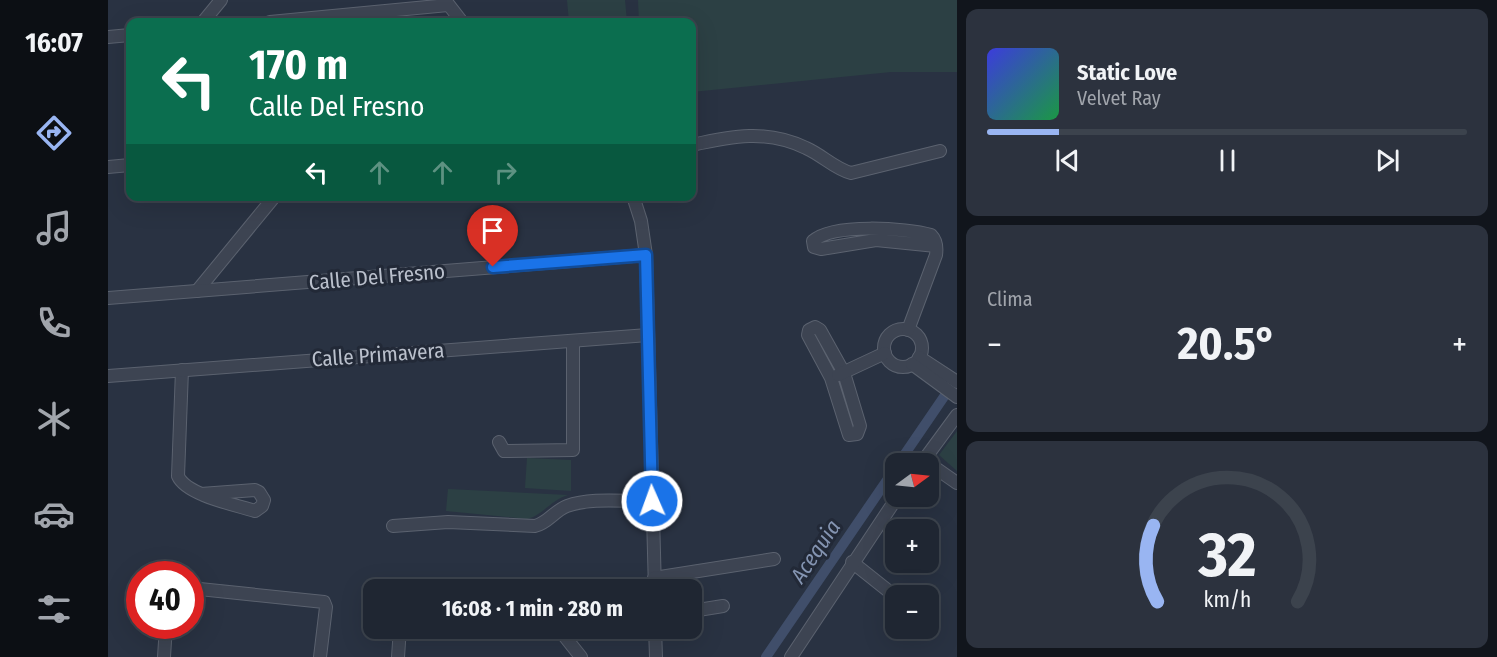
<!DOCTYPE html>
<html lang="es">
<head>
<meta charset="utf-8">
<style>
	body { margin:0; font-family:"Fira Sans Condensed",sans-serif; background:#2c323e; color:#f1f3f6; height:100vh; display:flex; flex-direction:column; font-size:22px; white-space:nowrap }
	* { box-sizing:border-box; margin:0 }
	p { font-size:20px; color:#a1a5ac }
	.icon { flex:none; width:33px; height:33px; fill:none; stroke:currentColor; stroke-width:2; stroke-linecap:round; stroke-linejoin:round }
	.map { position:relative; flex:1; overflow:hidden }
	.details { display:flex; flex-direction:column; gap:9px; padding:9px; background:#11151c; width:540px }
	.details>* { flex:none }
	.hud { position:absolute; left:18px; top:18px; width:570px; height:183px; border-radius:12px; box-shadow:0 6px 24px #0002,0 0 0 2px #3c434d; background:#0b6e4f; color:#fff; overflow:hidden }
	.needle { width:39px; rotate:75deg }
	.buttons { position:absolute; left:777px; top:453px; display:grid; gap:12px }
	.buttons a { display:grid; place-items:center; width:54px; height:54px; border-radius:12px; background:#1f2632; box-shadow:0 6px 24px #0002,0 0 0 2px #3c434d; font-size:30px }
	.speed { position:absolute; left:18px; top:561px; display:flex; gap:12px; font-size:30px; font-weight:700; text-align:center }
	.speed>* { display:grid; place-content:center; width:78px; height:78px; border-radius:50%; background:#1f2632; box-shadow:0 6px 24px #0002,0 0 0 2px #3c434d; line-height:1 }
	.speed .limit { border:9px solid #d22; background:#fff; color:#111 }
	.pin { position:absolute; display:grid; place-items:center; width:51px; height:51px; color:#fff; margin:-62px -26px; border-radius:50% 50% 50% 0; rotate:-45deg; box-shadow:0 0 6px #0007 }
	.pin .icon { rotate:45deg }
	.me { position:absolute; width:66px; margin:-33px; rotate:358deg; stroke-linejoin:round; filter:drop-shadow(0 0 4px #0008) }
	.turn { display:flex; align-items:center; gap:21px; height:126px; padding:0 24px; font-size:27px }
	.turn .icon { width:78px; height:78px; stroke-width:2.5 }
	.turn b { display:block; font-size:42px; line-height:51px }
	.lanes { display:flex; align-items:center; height:57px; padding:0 24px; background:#0003; justify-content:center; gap:30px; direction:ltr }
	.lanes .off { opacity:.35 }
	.big { font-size:45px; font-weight:700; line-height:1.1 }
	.details .widget { flex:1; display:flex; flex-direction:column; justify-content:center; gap:9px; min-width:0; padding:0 21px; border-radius:12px; background:#2c323e }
	.details .dial { align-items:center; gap:0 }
	.dial svg { height:156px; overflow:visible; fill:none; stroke:#3c434d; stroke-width:7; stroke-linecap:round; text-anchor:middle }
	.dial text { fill:#f1f3f6; stroke:none }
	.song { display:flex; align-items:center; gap:18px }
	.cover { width:72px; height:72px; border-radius:9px; background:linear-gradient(135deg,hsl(240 70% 55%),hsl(140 70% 35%)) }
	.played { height:6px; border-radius:3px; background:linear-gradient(90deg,#99b5f2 15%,#3c434d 15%) }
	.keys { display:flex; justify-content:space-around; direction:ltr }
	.heat { display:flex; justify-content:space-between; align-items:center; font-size:33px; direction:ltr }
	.trip { position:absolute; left:255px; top:579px; width:339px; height:60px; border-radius:12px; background:#1f2632; box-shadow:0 6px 24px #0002,0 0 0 2px #3c434d; font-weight:700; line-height:60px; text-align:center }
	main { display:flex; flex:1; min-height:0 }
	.dock { display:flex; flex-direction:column; width:108px; justify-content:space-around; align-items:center; background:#0c0f14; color:#a1a5ac }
	.dock .icon { width:42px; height:42px }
	.dock .on { color:#99b5f2 }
	.dock b { font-size:27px; color:#f1f3f6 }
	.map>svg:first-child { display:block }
	.green { fill:#2c4044 }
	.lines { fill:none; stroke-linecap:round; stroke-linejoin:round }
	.canal { stroke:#404e6a; stroke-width:10 }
	.minor-casing { stroke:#5b626f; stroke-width:14 }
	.minor { stroke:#3d4452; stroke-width:12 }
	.route-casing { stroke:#114b97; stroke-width:15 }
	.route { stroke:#1a73e8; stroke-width:10 }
	.labels { text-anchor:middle; stroke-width:6; stroke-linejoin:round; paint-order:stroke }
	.street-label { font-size:21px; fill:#bac0cc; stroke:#222937 }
	.water-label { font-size:22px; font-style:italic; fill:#8494b1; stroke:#222937 }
</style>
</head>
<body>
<main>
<nav class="dock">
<b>16:07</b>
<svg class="icon on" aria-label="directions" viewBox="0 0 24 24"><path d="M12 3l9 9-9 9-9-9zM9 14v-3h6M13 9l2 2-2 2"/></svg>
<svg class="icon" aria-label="music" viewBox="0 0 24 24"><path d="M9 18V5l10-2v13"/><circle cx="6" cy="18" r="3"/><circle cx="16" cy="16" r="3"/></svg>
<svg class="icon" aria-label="phone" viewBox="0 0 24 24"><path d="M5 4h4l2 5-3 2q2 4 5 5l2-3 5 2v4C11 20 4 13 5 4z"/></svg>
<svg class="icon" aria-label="climate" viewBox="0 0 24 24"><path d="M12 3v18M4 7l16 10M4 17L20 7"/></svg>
<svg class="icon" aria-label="car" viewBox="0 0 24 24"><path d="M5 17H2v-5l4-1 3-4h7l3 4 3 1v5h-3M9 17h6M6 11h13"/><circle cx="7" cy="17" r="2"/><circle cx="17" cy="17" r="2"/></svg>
<svg class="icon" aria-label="filters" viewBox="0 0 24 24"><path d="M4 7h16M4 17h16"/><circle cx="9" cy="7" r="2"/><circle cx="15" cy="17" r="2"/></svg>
</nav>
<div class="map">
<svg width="849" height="657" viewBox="0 0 849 657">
	<rect width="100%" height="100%" fill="#293242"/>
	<g class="green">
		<polygon points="459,0 517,0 519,22 461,22"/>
		<polygon points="530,0 849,0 849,72 783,72 584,92 584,22 531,22"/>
		<polygon points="849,431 849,471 831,455"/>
		<polygon points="419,458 463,460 463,491 417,488"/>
		<path d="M340 489 460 495C443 500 435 515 419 519L338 511Z"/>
	</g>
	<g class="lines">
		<g class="canal">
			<polyline points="790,464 844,385"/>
			<polyline points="658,657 788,467"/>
		</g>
		<defs>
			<g id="minor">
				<polyline points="337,0 354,22"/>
				<polyline points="95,22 113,0"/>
				<polyline points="162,22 340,5"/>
				<polyline points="0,37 22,35"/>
				<path d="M584 145C624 136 659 129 698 148 714 155 727 169 743 173L832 151"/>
				<polyline points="0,167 22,165"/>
				<polyline points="525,196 533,221 538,255 547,590"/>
				<polyline points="89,291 167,196"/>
				<polyline points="0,298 538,255"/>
				<polygon points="707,327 712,330 736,373 752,426 749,434 741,435 723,378 700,335 701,330"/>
				<circle cx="795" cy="348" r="19"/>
				<path d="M800 330 828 255C829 248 828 240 823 235 798 228 725 223 705 241L706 247 713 249 768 240 828 246"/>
				<polyline points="811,357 849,382"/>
				<polyline points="804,364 849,397"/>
				<path d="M74 370 70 476C78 495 128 505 147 511L154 506 156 500 151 492 147 490 93 494"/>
				<polyline points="730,375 777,353"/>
				<polyline points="0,376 540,335"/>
				<polyline points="391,442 396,451 465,450 465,341"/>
				<polyline points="816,460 849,483"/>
				<polyline points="813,464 849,415"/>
				<path d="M285 526 340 522 427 526C440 523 446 511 459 506 484 497 518 502 544 501"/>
				<polyline points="744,562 788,597"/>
				<polyline points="546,578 666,559"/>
				<polyline points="82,588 216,602 218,607 212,657"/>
				<polyline points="791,596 798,592 808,596"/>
				<polyline points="788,600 784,607 788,615"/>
				<polyline points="584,611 615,606"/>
				<polyline points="450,628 473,657"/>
				<polyline points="547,628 548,657"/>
				<polyline points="56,657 58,626"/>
				<polyline points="290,657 292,628"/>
				<polyline points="683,657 790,496"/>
			</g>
		</defs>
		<use href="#minor" class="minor-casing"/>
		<use href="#minor" class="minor"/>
	</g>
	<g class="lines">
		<defs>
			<polyline id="route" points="385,267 538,255 544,501"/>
		</defs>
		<use href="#route" class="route-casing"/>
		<use href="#route" class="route"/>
	</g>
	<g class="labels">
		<g class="street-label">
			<text transform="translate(269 277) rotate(-5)" y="7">Calle Del Fresno</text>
			<text transform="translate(270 355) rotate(-4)" y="7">Calle Primavera</text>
		</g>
		<g class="water-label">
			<text transform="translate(707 551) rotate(-56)" y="8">Acequia</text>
		</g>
	</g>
</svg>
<div class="buttons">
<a><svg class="needle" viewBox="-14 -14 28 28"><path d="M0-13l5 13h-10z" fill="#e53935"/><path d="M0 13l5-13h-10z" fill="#a1a5ac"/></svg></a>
<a>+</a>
<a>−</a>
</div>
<div class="speed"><div class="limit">40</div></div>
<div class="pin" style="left:385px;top:267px;background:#d93025"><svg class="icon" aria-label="arrive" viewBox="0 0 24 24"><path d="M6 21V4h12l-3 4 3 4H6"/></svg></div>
<svg class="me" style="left:544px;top:501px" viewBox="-20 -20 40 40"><circle r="17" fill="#1a73e8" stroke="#fff" stroke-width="3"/><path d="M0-11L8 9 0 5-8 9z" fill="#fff"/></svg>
<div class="trip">16:08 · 1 min · 280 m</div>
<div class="hud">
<div class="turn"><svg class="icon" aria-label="left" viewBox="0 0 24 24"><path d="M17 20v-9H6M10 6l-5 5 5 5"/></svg><div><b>170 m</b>Calle Del Fresno</div></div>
<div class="lanes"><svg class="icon" aria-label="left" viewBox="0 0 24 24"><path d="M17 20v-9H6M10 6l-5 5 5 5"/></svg><svg class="icon off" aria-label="ahead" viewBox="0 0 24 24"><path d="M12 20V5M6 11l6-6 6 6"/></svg><svg class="icon off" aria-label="ahead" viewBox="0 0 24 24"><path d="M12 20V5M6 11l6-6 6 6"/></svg><svg class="icon off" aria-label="right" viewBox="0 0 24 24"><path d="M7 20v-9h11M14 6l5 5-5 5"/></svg></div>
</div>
</div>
<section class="details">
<div class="widget">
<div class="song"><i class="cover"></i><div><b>Static Love</b><p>Velvet Ray</p></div></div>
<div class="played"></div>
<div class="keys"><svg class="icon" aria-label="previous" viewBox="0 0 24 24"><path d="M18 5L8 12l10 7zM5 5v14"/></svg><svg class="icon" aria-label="pause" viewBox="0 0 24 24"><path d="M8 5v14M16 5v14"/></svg><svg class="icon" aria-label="next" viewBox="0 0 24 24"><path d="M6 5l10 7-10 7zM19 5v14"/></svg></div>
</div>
<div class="widget"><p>Clima</p>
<div class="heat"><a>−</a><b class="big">20.5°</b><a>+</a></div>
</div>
<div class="widget dial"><svg viewBox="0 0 100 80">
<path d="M14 69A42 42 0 1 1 86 69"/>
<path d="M14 69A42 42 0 0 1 12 30" stroke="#99b5f2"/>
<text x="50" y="56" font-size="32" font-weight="700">32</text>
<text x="50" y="72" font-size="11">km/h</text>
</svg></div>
</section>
</main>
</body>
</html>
